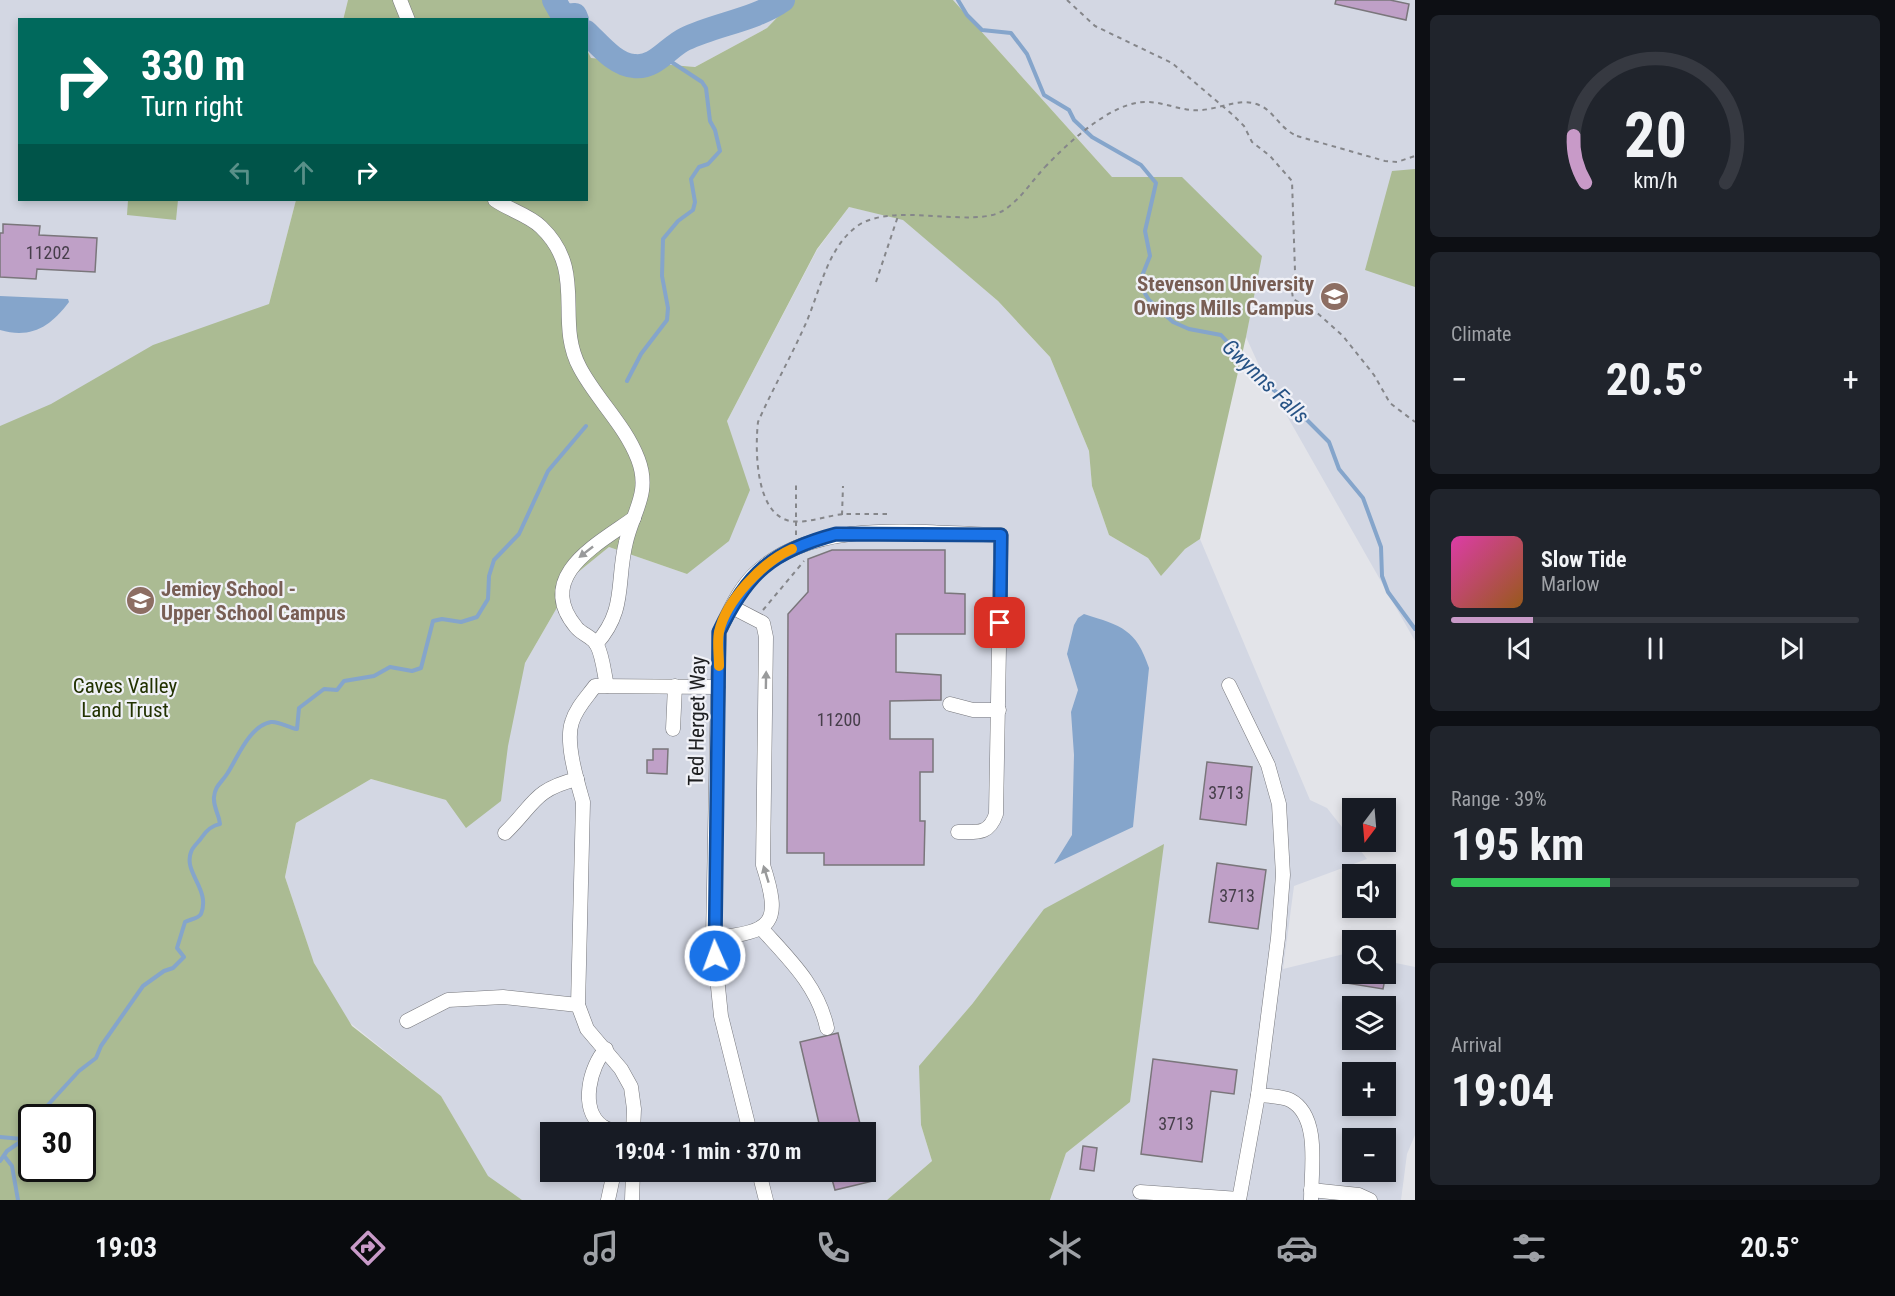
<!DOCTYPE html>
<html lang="en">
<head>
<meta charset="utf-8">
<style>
	body { margin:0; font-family:"Roboto Condensed",sans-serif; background:#20242c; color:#f1f3f6; height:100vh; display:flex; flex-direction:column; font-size:22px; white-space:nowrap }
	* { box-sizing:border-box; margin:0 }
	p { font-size:20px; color:#9ea1a6 }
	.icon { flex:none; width:33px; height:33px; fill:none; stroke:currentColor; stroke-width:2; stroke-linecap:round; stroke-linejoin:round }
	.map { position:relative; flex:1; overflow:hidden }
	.details { display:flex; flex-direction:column; gap:15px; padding:15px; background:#0d0f14; width:480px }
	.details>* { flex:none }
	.top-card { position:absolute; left:18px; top:18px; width:570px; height:183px; border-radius:0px; box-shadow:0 3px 9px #0003; background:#00695c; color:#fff; overflow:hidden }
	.needle { width:39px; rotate:196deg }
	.fabs { position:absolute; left:1342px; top:798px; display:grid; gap:12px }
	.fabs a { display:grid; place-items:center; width:54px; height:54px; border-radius:0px; background:#171b24; box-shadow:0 3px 9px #0003; font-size:30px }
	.speed { position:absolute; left:18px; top:1104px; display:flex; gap:12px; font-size:30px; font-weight:700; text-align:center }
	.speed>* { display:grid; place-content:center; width:78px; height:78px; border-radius:50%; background:#171b24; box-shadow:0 3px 9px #0003; line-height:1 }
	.speed .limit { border:3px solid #111; border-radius:9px; background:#fff; color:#111 }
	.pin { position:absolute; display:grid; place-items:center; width:51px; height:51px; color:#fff; margin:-26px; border-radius:12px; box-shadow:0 3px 9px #0006 }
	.me { position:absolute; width:66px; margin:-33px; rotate:358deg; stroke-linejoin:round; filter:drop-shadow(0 0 4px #0008) }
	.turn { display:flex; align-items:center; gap:21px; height:126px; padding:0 24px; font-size:27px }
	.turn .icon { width:78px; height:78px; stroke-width:2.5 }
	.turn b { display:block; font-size:42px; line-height:51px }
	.lanes { display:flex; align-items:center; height:57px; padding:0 24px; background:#0003; justify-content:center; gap:30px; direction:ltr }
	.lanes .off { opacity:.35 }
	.big { font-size:45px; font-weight:700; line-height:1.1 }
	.details .tile { flex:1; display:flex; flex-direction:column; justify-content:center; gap:9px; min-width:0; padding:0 21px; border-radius:9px; background:#20242c }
	.details .dial { align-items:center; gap:0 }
	.dial svg { height:156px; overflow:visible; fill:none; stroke:#363941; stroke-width:7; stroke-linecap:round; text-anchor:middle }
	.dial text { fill:#f1f3f6; stroke:none }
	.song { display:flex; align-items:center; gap:18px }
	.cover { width:72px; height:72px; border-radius:9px; background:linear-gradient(135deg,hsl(320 70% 55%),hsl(30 70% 35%)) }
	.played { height:6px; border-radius:3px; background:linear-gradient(90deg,#c89ac8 20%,#363941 20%) }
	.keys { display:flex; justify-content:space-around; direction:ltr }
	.heat { display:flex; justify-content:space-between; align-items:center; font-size:33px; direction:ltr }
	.charge { height:9px; border-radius:4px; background:linear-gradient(90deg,#34c759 39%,#363941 0) }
	.trip { position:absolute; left:540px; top:1122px; width:336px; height:60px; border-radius:0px; background:#171b24; box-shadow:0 3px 9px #0003; font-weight:700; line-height:60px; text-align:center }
	.menu { display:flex; height:96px; justify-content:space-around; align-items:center; background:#090b0e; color:#9ea1a6 }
	.menu .icon { width:42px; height:42px }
	.menu .active { color:#c89ac8 }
	.menu b { font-size:27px; color:#f1f3f6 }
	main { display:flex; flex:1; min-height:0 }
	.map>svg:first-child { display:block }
	.built { fill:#d3d7e3; fill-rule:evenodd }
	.green { fill:#abbb93; fill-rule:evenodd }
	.water { fill:#85a5cb }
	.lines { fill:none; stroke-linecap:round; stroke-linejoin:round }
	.stream { stroke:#85a5cb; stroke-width:4 }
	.river { stroke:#85a5cb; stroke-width:24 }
	.building { fill:#bfa0c7; stroke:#7a767b; stroke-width:1.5 }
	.minor-casing { stroke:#76777c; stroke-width:15 }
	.path { stroke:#85868a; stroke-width:2; stroke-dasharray:4.5 4.5; stroke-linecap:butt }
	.minor { stroke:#fff; stroke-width:14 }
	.path-bridge { stroke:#85868a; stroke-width:2; stroke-dasharray:4.5 4.5; stroke-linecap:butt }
	.oneway { fill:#999a9b }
	.route-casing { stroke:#114b97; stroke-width:15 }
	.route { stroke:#1a73e8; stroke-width:10 }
	.slow { stroke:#f59e0b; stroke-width:10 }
	.labels { text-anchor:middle; stroke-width:4.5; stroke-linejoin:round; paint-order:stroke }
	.number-label { font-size:18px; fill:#463e4a }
	.education-label { font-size:21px; font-weight:bold; fill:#785e54; stroke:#f0f1f7; text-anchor:end }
	.park-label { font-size:21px; fill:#223200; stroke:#f0f1f7 }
	.street-label { font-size:21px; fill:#1d1e20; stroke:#f0f1f7 }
	.water-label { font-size:22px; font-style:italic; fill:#275385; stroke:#f0f1f7 }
</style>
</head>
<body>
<main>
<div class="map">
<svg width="1415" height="1200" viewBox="0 0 1415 1200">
	<rect width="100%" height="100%" fill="#e3e4e9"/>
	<g class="built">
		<polygon points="0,0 348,0 343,19 20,20 20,200 296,200 225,473 82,1118 32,1118 32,1168 0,1200"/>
		<polygon points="559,0 794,0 767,28 695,67 591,58 587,50 586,20 570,19"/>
		<polygon points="953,0 1415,0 1415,641 1262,372 1246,337 1261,256 1182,178 1112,177"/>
		<path d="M849 207 903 219 998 301 1050 357 1089 451 1092 486 1109 535 1148 558 1161 575 1185 549 1200 539 1310 800 1327 808 1367 859 1294 886 1283 969 1348 953 1353 954V974H1386V961L1415 967V1135L1407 1154 1401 1200H1050L1066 1153 1130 1102 973 1003 920 1066 921 1125 932 1161 887 1200H517L491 1183 441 1096 328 1005 285 877 296 823 371 779 446 800 577 573 609 547 687 574 749 490 727 421 817 250ZM1353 1006H1386V1040H1353ZM1353 1072H1386V1106H1353ZM550 1132H866V1172H550ZM1353 1138H1386V1172H1353Z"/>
	</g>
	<g class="green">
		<polygon points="348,0 559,0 570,19 343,20"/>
		<path d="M794 0H953L1112 177H1182L1262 256 1246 337 1200 539 1185 549 1161 576 1148 558 1109 535 1092 486 1089 451 1050 357 998 301 903 220 849 207 817 249 727 421 750 490 729 541 687 574 609 547 577 573 525 663 508 746 501 801 466 828 446 800 371 779 296 823 285 877 314 963 352 1026 441 1096 488 1176 522 1200H0V426L51 404 153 345 269 304 296 200H586L587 50 591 58 695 67 767 28ZM32 1118H82V1168H32Z"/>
		<polygon points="1415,169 1415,287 1365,270 1392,171"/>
		<polygon points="128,200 178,200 176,220 127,215"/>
		<polygon points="1164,844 1130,1102 1066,1153 1050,1200 887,1200 932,1161 921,1125 919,1066 973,1003 1044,909"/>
	</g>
	<g class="water">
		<path d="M0 296 68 299 69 302C50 327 31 339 0 330Z"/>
		<path d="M1084 614C1122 626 1136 629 1149 668L1133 827 1054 864 1072 835 1074 755 1071 712 1078 690 1067 654 1074 625 1078 618Z"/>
	</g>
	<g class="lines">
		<g class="stream">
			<polyline points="958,0 967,15 982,30 1011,33 1027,54 1044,95 1069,110 1074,120 1092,137 1141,165 1156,183 1145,231 1150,256 1142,276 1141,287 1149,300 1173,322 1189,329 1221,335 1267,385 1287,400 1329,442 1339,469 1363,498 1381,547 1382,576 1388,592 1415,629"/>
			<polyline points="627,381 641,354 667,320 668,308 662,276 663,239 678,221 693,210 695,202 691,179 699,167 708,164 720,151 715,130 710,121 706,88 702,82 670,61 671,47"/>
			<path d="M36 1118 79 1071 96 1058 101 1046 143 986 164 971 173 968 184 957 177 948 185 922C190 919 198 919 201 914 211 889 183 873 191 852 193 846 199 842 202 837 206 831 213 825 220 824 219 813 213 808 214 797 215 786 221 783 227 774 237 759 249 726 271 722 279 721 289 728 297 729L299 708 324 689 337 690 344 681 374 676 390 667 412 671 421 668 433 621 442 619 461 622 477 617 488 599 489 576 494 560 519 534 548 471 586 426"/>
			<polyline points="0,1137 22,1139"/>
			<polyline points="5,1157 12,1166 18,1200"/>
			<polyline points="0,1161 7,1151 23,1140 32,1123"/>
		</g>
		<g class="river">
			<polyline points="554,0 563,16 575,15 577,20"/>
			<path d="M586 32C599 44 615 65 634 66 655 69 668 47 685 39 716 24 755 20 783 0"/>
		</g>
	</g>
	<g class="building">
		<polygon points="1336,0 1390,0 1409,4 1406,20 1335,4"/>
		<polygon points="3,224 40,226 39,235 97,238 95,272 37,269 36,279 0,277 0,233 3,233"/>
		<polygon points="832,550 945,550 945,593 965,594 965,634 896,634 896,672 941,675 941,700 890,701 890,739 933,739 933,772 920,772 920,821 925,821 924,865 824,865 824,853 787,853 788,614 808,592 808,559"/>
		<polygon points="653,749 668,749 667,774 647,773 647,760 653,760"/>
		<polygon points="1207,762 1252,767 1246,825 1200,819"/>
		<polygon points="1217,863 1266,870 1258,929 1209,922"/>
		<polygon points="1348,974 1386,974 1383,989 1346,983"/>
		<polygon points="838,1033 862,1132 821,1132 800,1042"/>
		<polygon points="1153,1059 1237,1070 1234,1094 1211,1091 1202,1162 1141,1154"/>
		<polygon points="1083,1146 1097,1148 1094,1171 1080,1169"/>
		<polygon points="830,1172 871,1172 873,1181 835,1190"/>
	</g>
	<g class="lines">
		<defs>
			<g id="minor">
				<polyline points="400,0 408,20"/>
				<path d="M495 200C509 210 529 215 541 227 588 272 554 320 580 368 597 400 625 425 638 459 651 493 633 511 626 542 616 581 627 610 596 644"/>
				<polyline points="1229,685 1268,765 1279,804 1283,875 1278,938 1258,1095 1239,1200"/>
				<path d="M607 686C604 673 603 657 597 645 593 637 581 634 576 627 534 576 598 544 634 518"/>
				<polyline points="950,704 973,710 999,710"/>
				<polyline points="673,729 675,686"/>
				<path d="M505 833C535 804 533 790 577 779"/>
				<path d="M761 928C789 959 818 986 827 1028"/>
				<path d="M713 938C773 932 782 924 763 865L766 637 763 623 732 607"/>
				<polyline points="407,1021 448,1000 503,997 578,1005"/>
				<path d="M606 1049C590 1066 579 1109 602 1126 611 1133 623 1130 633 1130"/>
				<path d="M1258 1095C1267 1096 1282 1096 1290 1100 1321 1116 1311 1171 1311 1200"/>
				<path d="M633 1132 634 1109 631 1087 621 1069 587 1029 578 1005 583 802C577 781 565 742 572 722 576 708 587 697 595 686L718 687"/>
				<path d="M750 1132 721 1016 713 938 719 632C729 612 740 586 758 571 820 516 924 534 1001 535L996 814C989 835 977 832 958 832"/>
				<polyline points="759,1172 766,1200"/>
				<polyline points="1311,1190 1359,1195 1370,1200"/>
				<polyline points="1140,1192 1239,1199"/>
				<polyline points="608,1200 613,1177 616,1172"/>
				<polyline points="632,1200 633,1172"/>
			</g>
		</defs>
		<use href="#minor" class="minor-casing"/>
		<g class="path">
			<polyline points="1067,0 1095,26 1172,63 1233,115 1244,126 1252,142 1270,156 1292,181 1295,271 1291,284 1293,299 1315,311 1343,336 1374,375 1390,403 1415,422"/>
			<polyline points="1297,136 1385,161 1397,162 1415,156"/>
			<polyline points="876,282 898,216"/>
			<path d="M887 514C873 514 859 514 845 514 828 515 807 524 790 521 755 514 755 449 758 422 773 388 791 357 806 323 820 291 827 249 856 227 891 200 975 230 1004 210 1020 200 1032 181 1045 167"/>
			<polyline points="842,515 843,486"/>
			<polyline points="796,535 796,484"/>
			<polyline points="763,610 804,561"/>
		</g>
		<use href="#minor" class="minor"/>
		<path class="path-bridge" d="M1045 167C1068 143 1112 101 1147 102 1165 102 1183 112 1201 110 1220 109 1241 97 1259 105 1274 111 1279 128 1297 136"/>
	</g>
	<defs><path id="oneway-solid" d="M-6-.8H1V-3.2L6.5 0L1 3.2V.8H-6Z" transform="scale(1.5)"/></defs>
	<g class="oneway">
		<use href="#oneway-solid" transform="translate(586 552) rotate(142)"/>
		<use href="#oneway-solid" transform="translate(766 680) rotate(-89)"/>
		<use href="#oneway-solid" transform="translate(766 874) rotate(-107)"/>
	</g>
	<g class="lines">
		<defs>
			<path id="route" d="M715 956 719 632C747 573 772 551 836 534L1001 535 1000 623"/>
		</defs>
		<use href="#route" class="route-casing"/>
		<use href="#route" class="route"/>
		<path class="slow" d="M719 666C719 655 717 642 719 632 726 600 763 562 792 549"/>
	</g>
	<defs>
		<symbol id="university-disc" viewBox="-11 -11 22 22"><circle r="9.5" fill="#8d6e63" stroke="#f0f1f7"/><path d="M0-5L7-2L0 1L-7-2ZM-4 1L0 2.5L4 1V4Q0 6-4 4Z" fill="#fff"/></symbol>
		<symbol id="school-disc" viewBox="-11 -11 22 22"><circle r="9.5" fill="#8d6e63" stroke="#f0f1f7"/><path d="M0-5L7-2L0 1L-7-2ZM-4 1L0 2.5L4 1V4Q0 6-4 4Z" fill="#fff"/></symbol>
	</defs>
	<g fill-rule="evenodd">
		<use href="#university-disc" x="1318" y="280" width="33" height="33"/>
		<use href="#school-disc" x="124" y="584" width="33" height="33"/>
	</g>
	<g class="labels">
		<g class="number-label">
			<text x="48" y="259">11202</text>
			<text x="839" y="726">11200</text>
			<text x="1226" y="799">3713</text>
			<text x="1237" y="902">3713</text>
			<text x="1176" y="1130">3713</text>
		</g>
		<g class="education-label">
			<text x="1314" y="291">Stevenson University<tspan x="1314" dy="24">Owings Mills Campus</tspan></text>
			<text x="161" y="596" text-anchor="start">Jemicy School -<tspan x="161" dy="24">Upper School Campus</tspan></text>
		</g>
		<g class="park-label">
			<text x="125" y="693">Caves Valley<tspan x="125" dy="24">Land Trust</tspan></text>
		</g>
		<g class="street-label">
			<text transform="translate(697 721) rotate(-89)" y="7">Ted Herget Way</text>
		</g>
		<g class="water-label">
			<text transform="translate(1266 381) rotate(44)" y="8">Gwynns Falls</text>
		</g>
	</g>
</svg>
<div class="fabs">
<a><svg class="needle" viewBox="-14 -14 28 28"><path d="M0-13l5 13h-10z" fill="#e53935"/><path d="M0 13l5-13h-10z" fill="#9ea1a6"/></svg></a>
<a><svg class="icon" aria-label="sound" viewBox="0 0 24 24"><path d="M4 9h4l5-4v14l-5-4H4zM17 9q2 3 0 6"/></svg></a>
<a><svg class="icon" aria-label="search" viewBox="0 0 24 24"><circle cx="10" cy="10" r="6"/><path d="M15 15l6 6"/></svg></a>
<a><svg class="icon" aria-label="layers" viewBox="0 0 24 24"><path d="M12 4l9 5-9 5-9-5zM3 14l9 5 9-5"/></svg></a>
<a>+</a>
<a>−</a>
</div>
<div class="speed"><div class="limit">30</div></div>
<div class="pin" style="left:1000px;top:623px;background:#d93025"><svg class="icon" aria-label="arrive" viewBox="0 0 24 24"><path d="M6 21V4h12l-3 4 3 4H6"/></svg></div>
<svg class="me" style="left:715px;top:956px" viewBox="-20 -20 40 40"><circle r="17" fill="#1a73e8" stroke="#fff" stroke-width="3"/><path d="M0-11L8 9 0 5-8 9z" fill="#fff"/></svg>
<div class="trip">19:04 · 1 min · 370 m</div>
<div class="top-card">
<div class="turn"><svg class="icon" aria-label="right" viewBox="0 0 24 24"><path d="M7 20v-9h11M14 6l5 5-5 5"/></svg><div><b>330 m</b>Turn right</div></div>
<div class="lanes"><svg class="icon off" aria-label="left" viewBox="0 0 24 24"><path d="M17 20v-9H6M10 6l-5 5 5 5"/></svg><svg class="icon off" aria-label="ahead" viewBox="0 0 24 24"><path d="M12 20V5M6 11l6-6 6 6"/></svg><svg class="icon" aria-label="right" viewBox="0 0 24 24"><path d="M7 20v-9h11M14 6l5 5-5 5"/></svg></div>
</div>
</div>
<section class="details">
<div class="tile dial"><svg viewBox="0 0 100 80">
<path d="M14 69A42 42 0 1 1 86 69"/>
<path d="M14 69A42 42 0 0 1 8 45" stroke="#c89ac8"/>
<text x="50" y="56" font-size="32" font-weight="700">20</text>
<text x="50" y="72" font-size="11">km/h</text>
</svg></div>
<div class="tile"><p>Climate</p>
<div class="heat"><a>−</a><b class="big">20.5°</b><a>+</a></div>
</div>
<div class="tile">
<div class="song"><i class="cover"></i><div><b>Slow Tide</b><p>Marlow</p></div></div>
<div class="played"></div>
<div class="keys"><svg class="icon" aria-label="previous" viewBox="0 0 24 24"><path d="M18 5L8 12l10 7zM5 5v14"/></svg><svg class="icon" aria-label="pause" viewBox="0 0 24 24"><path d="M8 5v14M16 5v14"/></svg><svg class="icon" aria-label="next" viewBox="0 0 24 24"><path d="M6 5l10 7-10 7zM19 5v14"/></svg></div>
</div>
<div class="tile"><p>Range · 39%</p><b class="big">195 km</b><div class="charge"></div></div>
<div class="tile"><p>Arrival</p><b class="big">19:04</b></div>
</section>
</main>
<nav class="menu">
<b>19:03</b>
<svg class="icon active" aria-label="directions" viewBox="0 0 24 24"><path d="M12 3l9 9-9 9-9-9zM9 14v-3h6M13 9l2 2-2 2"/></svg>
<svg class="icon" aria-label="music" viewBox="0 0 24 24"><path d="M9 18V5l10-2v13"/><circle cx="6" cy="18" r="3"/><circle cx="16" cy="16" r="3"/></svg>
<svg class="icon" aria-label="phone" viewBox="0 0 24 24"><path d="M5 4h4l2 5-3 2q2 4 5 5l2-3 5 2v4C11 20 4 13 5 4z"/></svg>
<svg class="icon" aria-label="climate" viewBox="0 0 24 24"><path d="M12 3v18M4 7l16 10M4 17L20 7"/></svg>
<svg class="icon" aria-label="car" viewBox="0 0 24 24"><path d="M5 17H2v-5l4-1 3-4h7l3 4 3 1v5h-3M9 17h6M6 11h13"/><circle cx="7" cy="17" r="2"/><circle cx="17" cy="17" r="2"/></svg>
<svg class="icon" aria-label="filters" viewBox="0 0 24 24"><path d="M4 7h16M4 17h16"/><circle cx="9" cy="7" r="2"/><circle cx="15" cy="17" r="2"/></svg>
<b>20.5°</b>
</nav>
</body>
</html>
